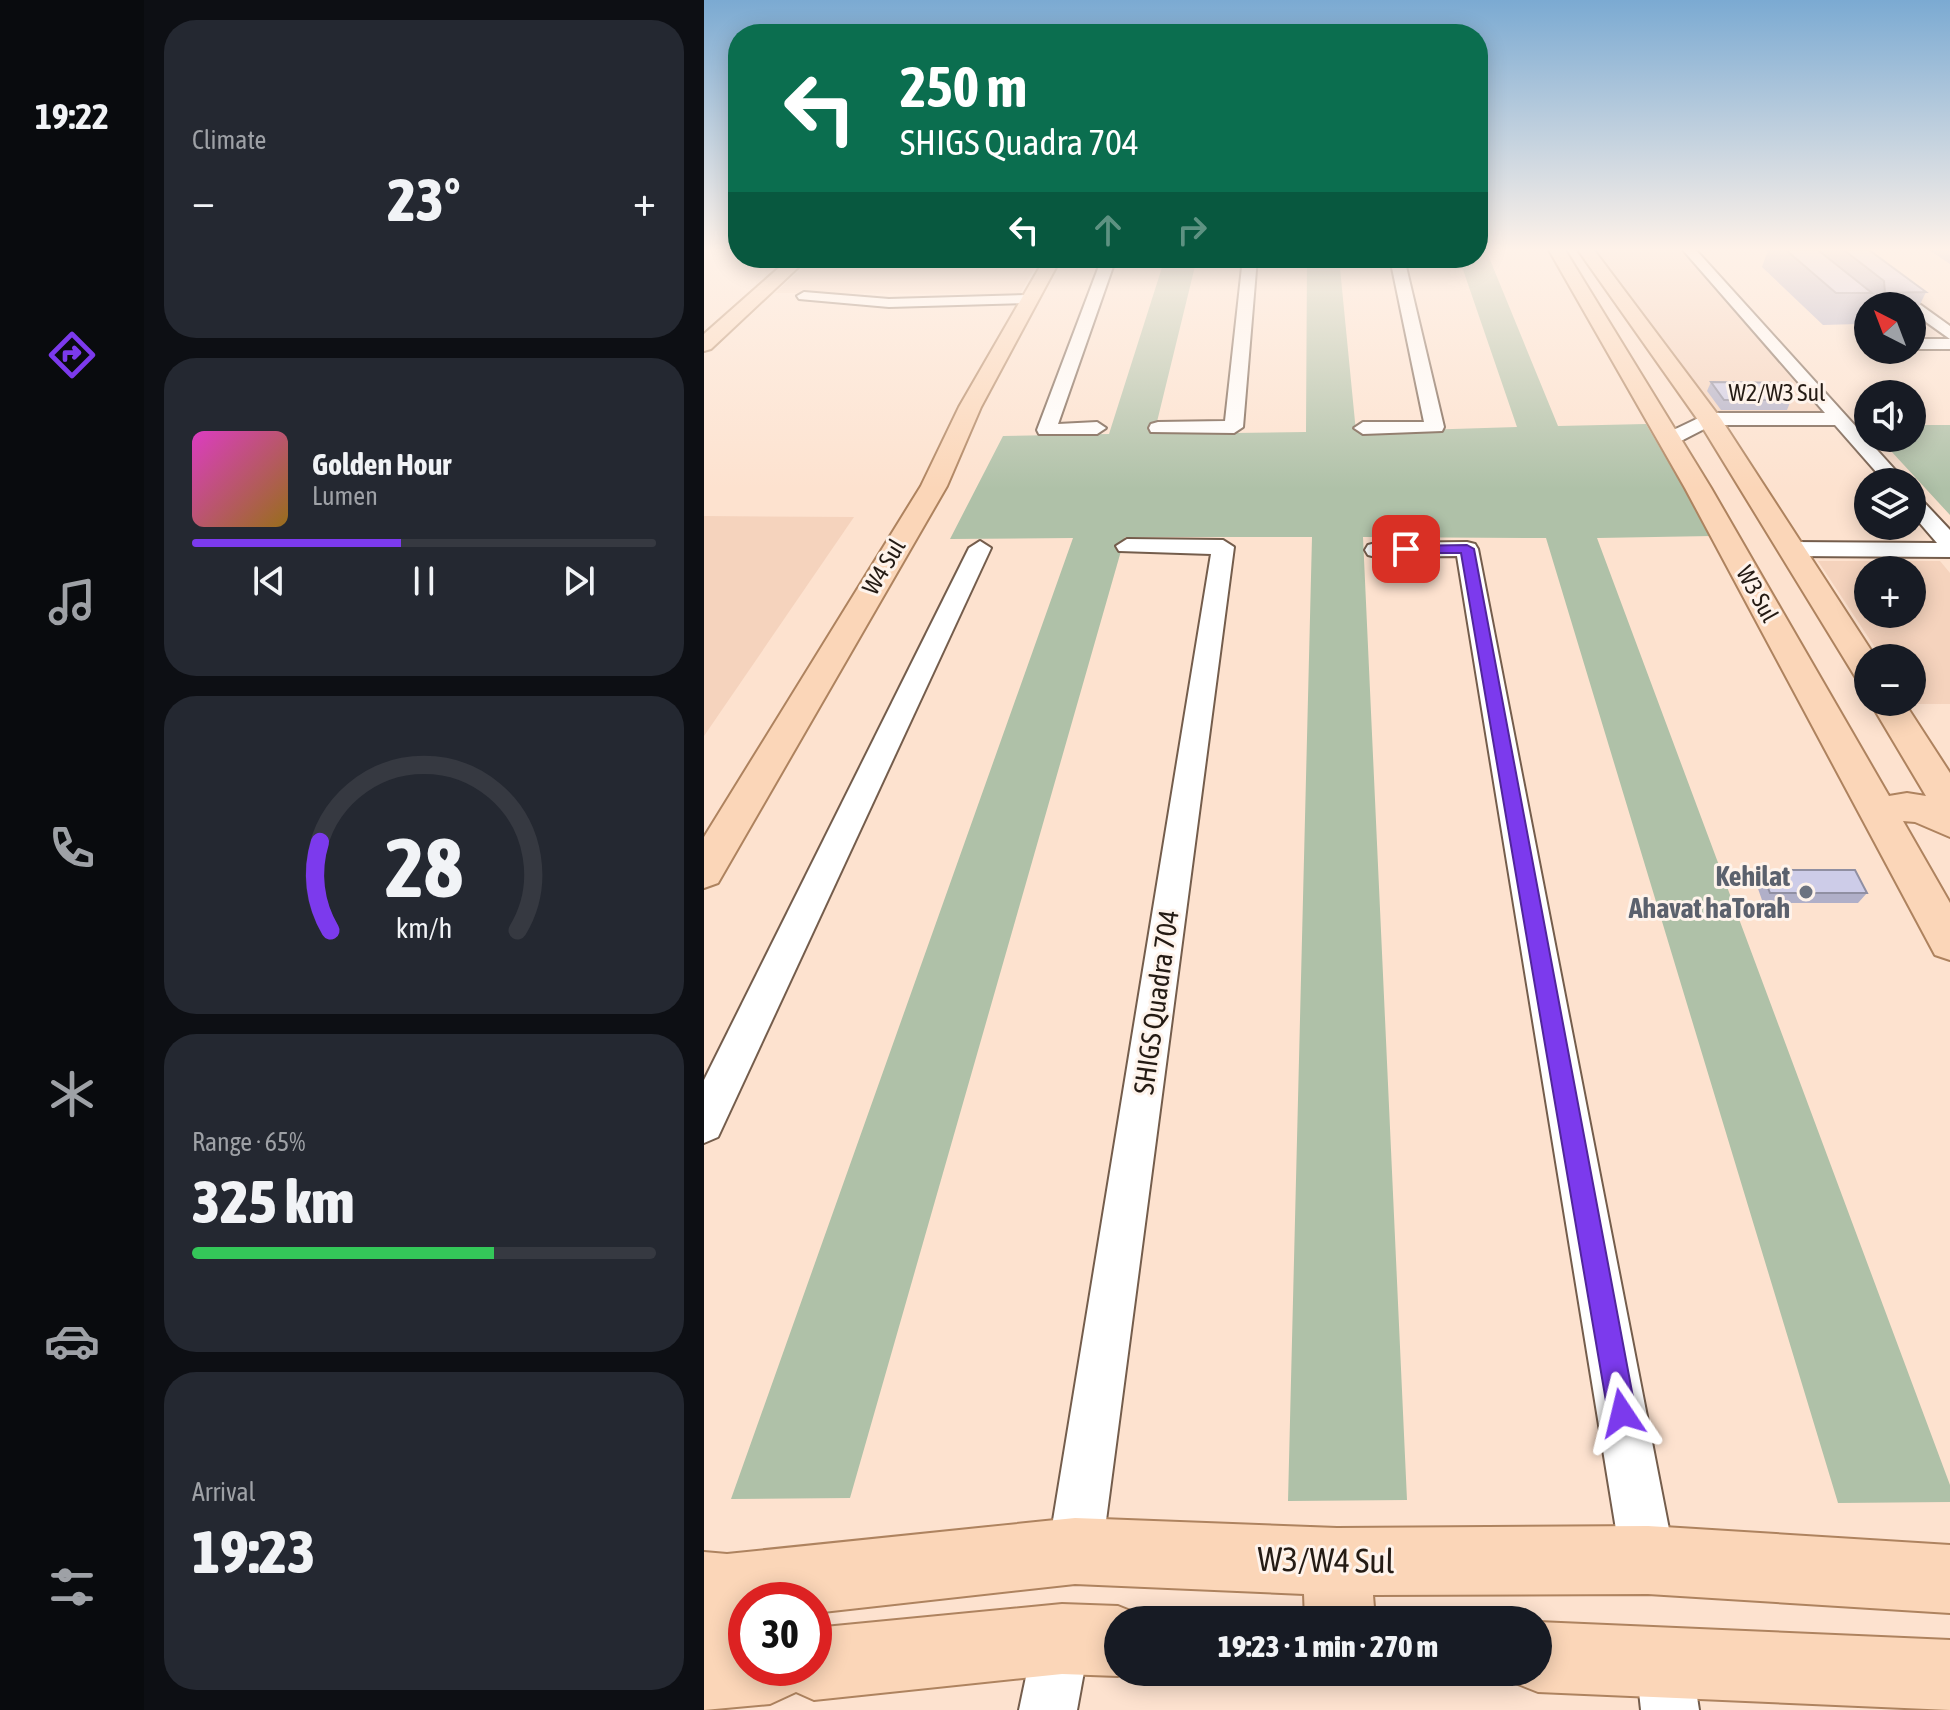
<!DOCTYPE html>
<html lang="en">
<head>
<meta charset="utf-8">
<style>
	body { margin:0; font-family:"Asap Condensed",sans-serif; background:#242831; color:#f1f3f6; height:100vh; display:flex; flex-direction:column; font-size:30px; white-space:nowrap }
	* { box-sizing:border-box; margin:0 }
	p { font-size:26px; color:#9ea1a6 }
	.icon { flex:none; width:44px; height:44px; fill:none; stroke:currentColor; stroke-width:2; stroke-linecap:round; stroke-linejoin:round }
	.map { position:relative; flex:1; overflow:hidden }
	.side { display:flex; flex-direction:column; gap:20px; padding:20px; background:#0d0f14; width:560px }
	.side>* { flex:none }
	.guide { position:absolute; left:24px; top:24px; width:760px; height:244px; border-radius:32px; box-shadow:0 4px 20px #0003; background:#0b6e4f; color:#fff; overflow:hidden }
	.needle { width:52px; rotate:318deg }
	.fabs { position:absolute; left:1150px; top:292px; display:grid; gap:16px }
	.fabs a { display:grid; place-items:center; width:72px; height:72px; border-radius:50%; background:#171b24; box-shadow:0 4px 20px #0003; font-size:40px }
	.speed { position:absolute; left:24px; top:1582px; display:flex; gap:16px; font-size:40px; font-weight:700; text-align:center }
	.speed>* { display:grid; place-content:center; width:104px; height:104px; border-radius:50%; background:#171b24; box-shadow:0 4px 20px #0003; line-height:1 }
	.speed .limit { border:12px solid #d22; background:#fff; color:#111 }
	.pin { position:absolute; display:grid; place-items:center; width:68px; height:68px; color:#fff; margin:-34px; border-radius:16px; box-shadow:0 4px 12px #0006 }
	.me { position:absolute; width:88px; margin:-44px; rotate:350deg; stroke-linejoin:round; filter:drop-shadow(0 0 6px #0008) }
	.turn { display:flex; align-items:center; gap:28px; height:168px; padding:0 40px; font-size:36px }
	.turn .icon { width:104px; height:104px; stroke-width:2.5 }
	.turn b { display:block; font-size:56px; line-height:68px }
	.lanes { display:flex; align-items:center; height:76px; padding:0 40px; background:#0003; justify-content:center; gap:40px; direction:ltr }
	.lanes .off { opacity:.35 }
	.big { font-size:60px; font-weight:800; line-height:1.1 }
	.side .tile { flex:1; display:flex; flex-direction:column; justify-content:center; gap:12px; min-width:0; padding:0 28px; border-radius:32px; background:#242831 }
	.side .dial { align-items:center; gap:0 }
	.dial svg { height:208px; overflow:visible; fill:none; stroke:#363941; stroke-width:7; stroke-linecap:round; text-anchor:middle }
	.dial text { fill:#f1f3f6; stroke:none }
	.song { display:flex; align-items:center; gap:24px }
	.cover { width:96px; height:96px; border-radius:12px; background:linear-gradient(135deg,hsl(310 70% 55%),hsl(40 70% 35%)) }
	.played { height:8px; border-radius:4px; background:linear-gradient(90deg,#7c3aed 45%,#363941 45%) }
	.keys { display:flex; justify-content:space-around; direction:ltr }
	.heat { display:flex; justify-content:space-between; align-items:center; font-size:44px; direction:ltr }
	.charge { height:12px; border-radius:6px; background:linear-gradient(90deg,#34c759 65%,#363941 0) }
	.trip { position:absolute; left:400px; top:1606px; width:448px; height:80px; border-radius:40px; background:#171b24; box-shadow:0 4px 20px #0003; font-weight:800; line-height:80px; text-align:center }
	main { display:flex; flex:1; min-height:0 }
	.menu { display:flex; flex-direction:column; width:144px; justify-content:space-around; align-items:center; background:#090b0e; color:#9ea1a6 }
	.menu .icon { width:56px; height:56px }
	.menu .selected { color:#7c3aed }
	.menu b { font-size:36px; color:#f1f3f6 }
	.map>svg:first-child { display:block }
	.built { fill:#f5d3bd; fill-rule:evenodd }
	.green { fill:#afc1a8 }
	.lines { fill:none; stroke-linecap:round; stroke-linejoin:round }
	.minor-casing { stroke:#745d4c; stroke-width:4 }
	.major-casing { stroke:#ae835f; stroke-width:4 }
	.minor { fill:#fff; fill-rule:evenodd }
	.major { fill:#fbd6b8; fill-rule:evenodd }
	.wall { fill:#b0afc8 }
	.building { fill:#cdcce8; stroke:#908fa2; stroke-width:2 }
	.route { fill:#7c3aed; stroke:#51269a; stroke-width:2 }
	.worship-dot { fill:#6b7280; stroke:#fef3eb; stroke-width:3 }
	.labels { text-anchor:middle; stroke-width:6; stroke-linejoin:round; paint-order:stroke }
	.far-street-label { font-size:24px; fill:#241b14; stroke:#fef3eb }
	.worship-label { font-size:28px; font-weight:bold; fill:#5b616d; stroke:#fef3eb; text-anchor:end }
	.street-label { font-size:28px; fill:#241b14; stroke:#fef3eb }
	.near-street-label { font-size:34px; fill:#241b14; stroke:#fef3eb }
</style>
</head>
<body>
<main>
<nav class="menu">
<b>19:22</b>
<svg class="icon selected" aria-label="directions" viewBox="0 0 24 24"><path d="M12 3l9 9-9 9-9-9zM9 14v-3h6M13 9l2 2-2 2"/></svg>
<svg class="icon" aria-label="music" viewBox="0 0 24 24"><path d="M9 18V5l10-2v13"/><circle cx="6" cy="18" r="3"/><circle cx="16" cy="16" r="3"/></svg>
<svg class="icon" aria-label="phone" viewBox="0 0 24 24"><path d="M5 4h4l2 5-3 2q2 4 5 5l2-3 5 2v4C11 20 4 13 5 4z"/></svg>
<svg class="icon" aria-label="climate" viewBox="0 0 24 24"><path d="M12 3v18M4 7l16 10M4 17L20 7"/></svg>
<svg class="icon" aria-label="car" viewBox="0 0 24 24"><path d="M5 17H2v-5l4-1 3-4h7l3 4 3 1v5h-3M9 17h6M6 11h13"/><circle cx="7" cy="17" r="2"/><circle cx="17" cy="17" r="2"/></svg>
<svg class="icon" aria-label="filters" viewBox="0 0 24 24"><path d="M4 7h16M4 17h16"/><circle cx="9" cy="7" r="2"/><circle cx="15" cy="17" r="2"/></svg>
</nav>
<section class="side">
<div class="tile"><p>Climate</p>
<div class="heat"><a>−</a><b class="big">23°</b><a>+</a></div>
</div>
<div class="tile">
<div class="song"><i class="cover"></i><div><b>Golden Hour</b><p>Lumen</p></div></div>
<div class="played"></div>
<div class="keys"><svg class="icon" aria-label="previous" viewBox="0 0 24 24"><path d="M18 5L8 12l10 7zM5 5v14"/></svg><svg class="icon" aria-label="pause" viewBox="0 0 24 24"><path d="M8 5v14M16 5v14"/></svg><svg class="icon" aria-label="next" viewBox="0 0 24 24"><path d="M6 5l10 7-10 7zM19 5v14"/></svg></div>
</div>
<div class="tile dial"><svg viewBox="0 0 100 80">
<path d="M14 69A42 42 0 1 1 86 69"/>
<path d="M14 69A42 42 0 0 1 10 35" stroke="#7c3aed"/>
<text x="50" y="56" font-size="32" font-weight="700">28</text>
<text x="50" y="72" font-size="11">km/h</text>
</svg></div>
<div class="tile"><p>Range · 65%</p><b class="big">325 km</b><div class="charge"></div></div>
<div class="tile"><p>Arrival</p><b class="big">19:23</b></div>
</section>
<div class="map">
<svg width="1246" height="1710" viewBox="0 0 1246 1710">
	<rect width="100%" height="100%" fill="#fde2cf"/>
	<g class="built">
		<polygon points="888,250 976,250 1119,412 1016,414"/>
		<polygon points="109,258 336,258 316,294 71,293"/>
		<polygon points="0,516 150,517 0,736"/>
		<path d="M1114 561H1236L1246 573V704H1208V658H1178ZM1208 570V614H1164V570Z"/>
	</g>
	<g class="green">
		<polygon points="774,250 782,250 854,426 942,424 1008,536 893,538 1246,1485 1246,1502 1134,1503 842,538 659,537 703,1500 584,1501 608,537 421,537 146,1498 27,1499 369,538 246,539 299,436 405,434 461,258 493,258 450,434 602,432 603,258 635,258 652,432 813,427 755,258 774,258"/>
		<polygon points="1208,425 1246,425 1246,515 1175,438 1208,438"/>
	</g>
	<g class="lines">
		<defs>
			<g id="minor">
				<polygon points="979,250 992,250 1202,482 1181,482 1131,425 1008,425 973,443 959,443 956,439 959,435 1005,413 1121,413"/>
				<polygon points="1074,250 1088,250 1164,314 1164,327 1159,325"/>
				<polygon points="398,258 412,258 354,424 393,422 402,428 393,434 335,434 333,430"/>
				<polygon points="539,258 553,258 539,427 530,433 447,432 445,428 447,424 454,422 521,421"/>
				<polygon points="686,258 700,258 740,427 738,431 659,434 650,428 659,422 720,422"/>
				<polygon points="1179,278 1246,326 1246,339 1208,312 1208,306 1201,306 1174,285 1172,282"/>
				<polygon points="100,292 185,299 324,295 331,299 324,303 185,307 95,299 93,296"/>
				<rect x="1208" y="339" width="38" height="10"/>
				<polygon points="1208,495 1215,497 1246,530 1246,557 1087,556 1079,554 1076,549 1079,544 1087,542 1233,543 1208,514"/>
				<polygon points="423,539 519,540 530,547 398,1551 390,1570 371,1578 352,1570 344,1551 507,554 415,551 412,546"/>
				<polygon points="276,541 287,548 14,1137 0,1143 0,1080 265,548"/>
				<polygon points="763,542 771,544 774,549 971,1560 963,1579 944,1587 925,1579 917,1560 753,556 672,557 664,555 661,550 664,545 672,543"/>
				<polygon points="358,1611 378,1619 386,1639 373,1710 315,1710 330,1639 338,1619"/>
				<polygon points="960,1636 980,1644 988,1664 995,1710 937,1710 932,1664 940,1644"/>
			</g>
			<g id="major">
				<polygon points="845,250 861,250 1007,488 1185,796 1203,793 1222,796 1166,702 1200,702 1246,773 1246,837 1211,822 1199,821 1246,903 1246,960 1231,955 981,488"/>
				<polygon points="874,250 890,250 1017,419 1172,658 1164,658 1164,682 1152,678 994,420"/>
				<polygon points="86,258 104,258 7,349 0,351 0,334"/>
				<polygon points="341,258 357,258 277,407 243,486 14,883 0,888 0,837 217,486 255,407"/>
				<polygon points="371,1518 633,1528 944,1526 1246,1545 1246,1613 944,1594 669,1595 671,1620 601,1620 600,1594 371,1584 110,1613 110,1600 42,1600 42,1626 38,1635 42,1635 42,1668 110,1668 110,1628 358,1604 414,1606 439,1616 440,1620 414,1620 414,1672 424,1672 414,1676 358,1674 110,1700 92,1692 66,1704 0,1710 0,1552 23,1554"/>
				<polygon points="834,1622 1246,1640 1246,1710 834,1692 809,1682 805,1672 834,1672"/>
			</g>
		</defs>
		<use href="#minor" class="minor-casing"/>
		<use href="#major" class="major-casing"/>
		<use href="#minor" class="minor"/>
		<use href="#major" class="major"/>
	</g>
	<g class="wall">
		<polygon points="1064,250 1114,250 1118,252 1118,250 1165,250 1222,292 1208,321 1208,306 1164,306 1164,310 1161,308 1154,324 1119,325 1058,267"/>
		<polygon points="1225,250 1246,250 1246,264"/>
		<polygon points="1007,382 1087,400 1083,410 1017,410 1003,391"/>
		<polygon points="1057,870 1163,893 1154,903 1059,903 1051,880"/>
	</g>
	<g class="building">
		<polygon points="1082,250 1114,250 1168,293 1132,293"/>
		<polygon points="1140,250 1165,250 1222,292 1181,293 1180,281"/>
		<polygon points="1007,382 1087,383 1087,400 1020,400"/>
		<polygon points="1057,870 1151,870 1163,893 1066,893"/>
	</g>
	<linearGradient id="sky" x2="0" y2="1"><stop stop-color="#7baad2"/><stop offset="0.51" stop-color="#fef2e9"/><stop offset="1" stop-color="#fef2e9" stop-opacity="0"/></linearGradient>
	<rect width="1246" height="489" fill="url(#sky)"/>
	<polygon class="route" points="763,545 770,549 932,1413 927,1423 918,1427 908,1423 904,1413 757,553 702,553 696,549 702,546"/>
	<circle class="worship-dot" cx="1102" cy="892" r="8"/>
	<g class="labels">
		<g class="far-street-label">
			<text x="1073" y="401">W2/W3 Sul</text>
			<text transform="translate(180 567) rotate(-59)" y="8">W4 Sul</text>
			<text transform="translate(1053 594) rotate(61)" y="8">W3 Sul</text>
		</g>
		<g class="worship-label">
			<text x="1086" y="886">Kehilat<tspan x="1086" dy="32">Ahavat haTorah</tspan></text>
		</g>
		<g class="street-label">
			<text transform="translate(452 1002) rotate(-82)" y="10">SHIGS Quadra 704</text>
		</g>
		<g class="near-street-label">
			<text transform="translate(622 1560) rotate(1)" y="12">W3/W4 Sul</text>
		</g>
	</g>
</svg>
<div class="fabs">
<a><svg class="needle" viewBox="-14 -14 28 28"><path d="M0-13l5 13h-10z" fill="#e53935"/><path d="M0 13l5-13h-10z" fill="#9ea1a6"/></svg></a>
<a><svg class="icon" aria-label="sound" viewBox="0 0 24 24"><path d="M4 9h4l5-4v14l-5-4H4zM17 9q2 3 0 6"/></svg></a>
<a><svg class="icon" aria-label="layers" viewBox="0 0 24 24"><path d="M12 4l9 5-9 5-9-5zM3 14l9 5 9-5"/></svg></a>
<a>+</a>
<a>−</a>
</div>
<div class="speed"><div class="limit">30</div></div>
<div class="pin" style="left:702px;top:549px;background:#d93025"><svg class="icon" aria-label="arrive" viewBox="0 0 24 24"><path d="M6 21V4h12l-3 4 3 4H6"/></svg></div>
<svg class="me" style="left:918px;top:1413px" viewBox="-20 -20 40 40"><path d="M0-17L14 15 0 8-14 15z" fill="#7c3aed" stroke="#fff" stroke-width="4"/></svg>
<div class="trip">19:23 · 1 min · 270 m</div>
<div class="guide">
<div class="turn"><svg class="icon" aria-label="left" viewBox="0 0 24 24"><path d="M17 20v-9H6M10 6l-5 5 5 5"/></svg><div><b>250 m</b>SHIGS Quadra 704</div></div>
<div class="lanes"><svg class="icon" aria-label="left" viewBox="0 0 24 24"><path d="M17 20v-9H6M10 6l-5 5 5 5"/></svg><svg class="icon off" aria-label="ahead" viewBox="0 0 24 24"><path d="M12 20V5M6 11l6-6 6 6"/></svg><svg class="icon off" aria-label="right" viewBox="0 0 24 24"><path d="M7 20v-9h11M14 6l5 5-5 5"/></svg></div>
</div>
</div>
</main>
</body>
</html>
